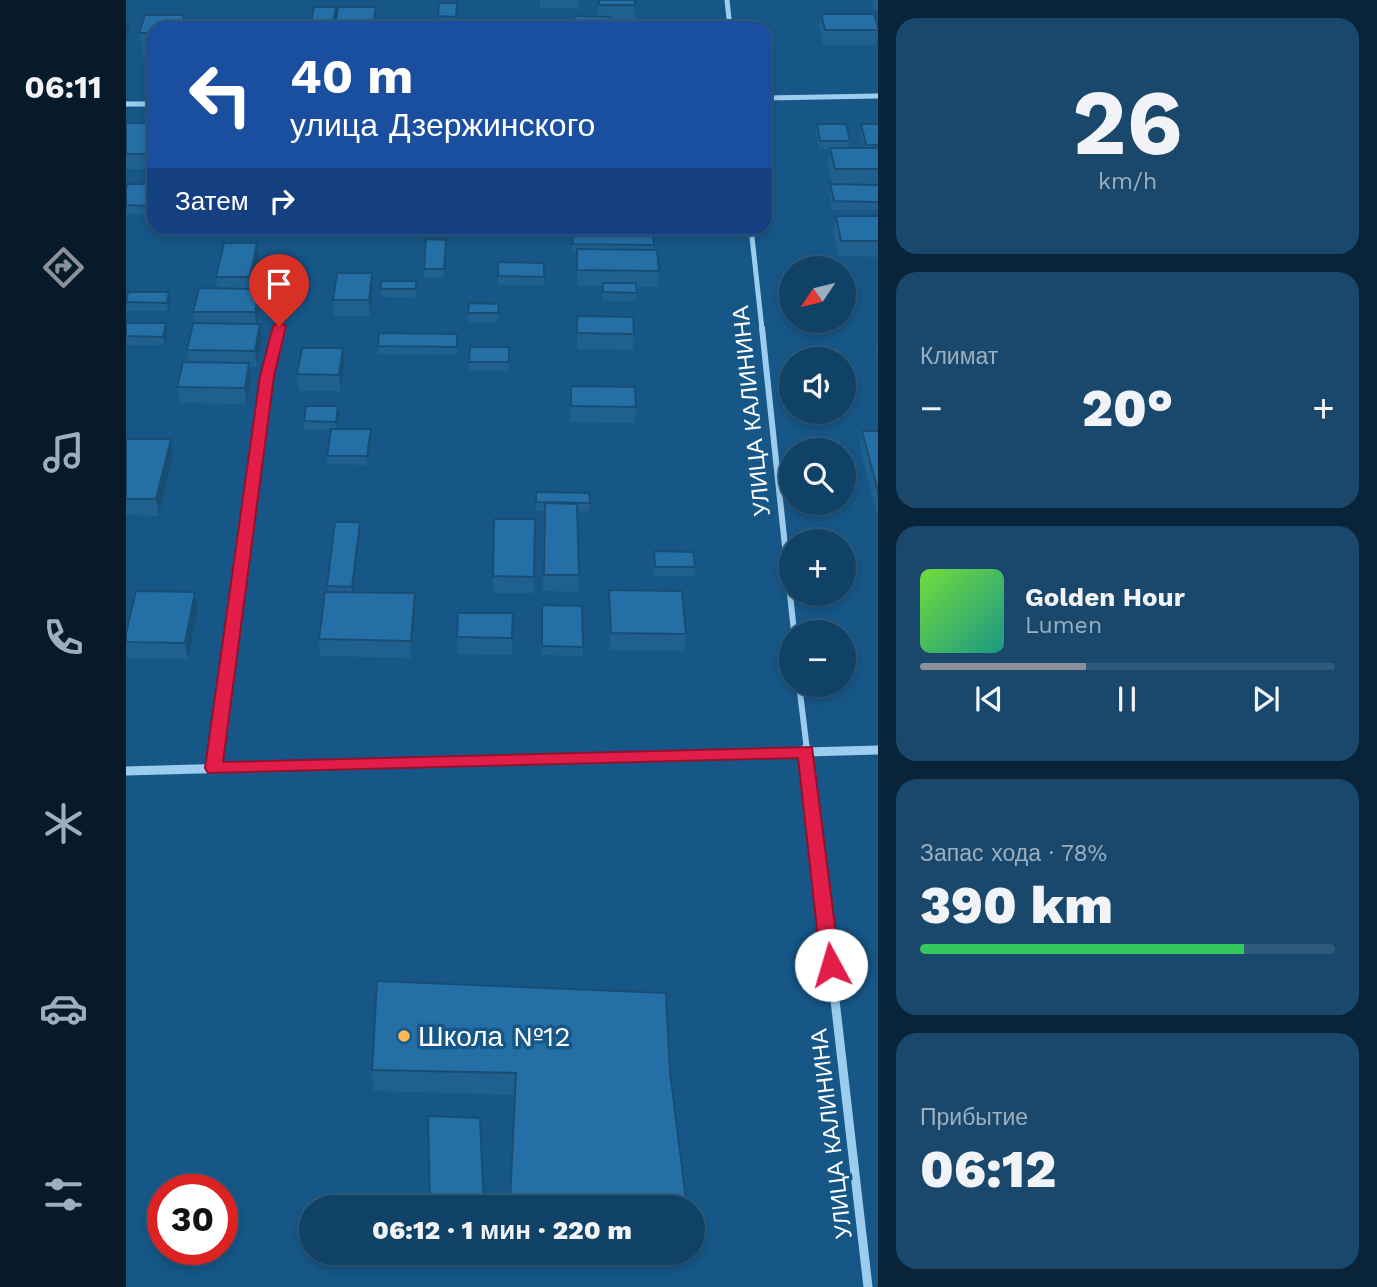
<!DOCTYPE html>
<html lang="ru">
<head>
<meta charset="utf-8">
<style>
	body { margin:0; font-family:"Work Sans",sans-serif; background:#19486c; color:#f1f3f6; height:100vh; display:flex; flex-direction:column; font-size:26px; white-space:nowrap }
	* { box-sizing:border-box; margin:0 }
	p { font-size:23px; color:#9cafbf }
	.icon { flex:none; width:38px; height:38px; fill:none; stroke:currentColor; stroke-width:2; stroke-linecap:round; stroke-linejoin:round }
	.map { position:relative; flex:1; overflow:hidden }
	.sheet { display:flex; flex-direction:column; gap:18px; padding:18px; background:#092438; width:499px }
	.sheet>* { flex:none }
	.banner { position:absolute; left:21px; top:21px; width:625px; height:214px; border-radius:21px; box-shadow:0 4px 10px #0003,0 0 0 2px #305a7a; background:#1a4fa0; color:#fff; overflow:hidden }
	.needle { width:46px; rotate:235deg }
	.fabs { position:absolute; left:653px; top:256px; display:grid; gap:14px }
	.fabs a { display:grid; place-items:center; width:77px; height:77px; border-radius:50%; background:#104166; box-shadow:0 4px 10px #0003,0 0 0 2px #305a7a; font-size:35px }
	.speed { position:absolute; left:21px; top:1174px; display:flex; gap:14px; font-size:35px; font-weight:700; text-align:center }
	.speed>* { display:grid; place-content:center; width:91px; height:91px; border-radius:50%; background:#104166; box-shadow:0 4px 10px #0003,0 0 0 2px #305a7a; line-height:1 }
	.speed .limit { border:10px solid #d22; background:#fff; color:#111 }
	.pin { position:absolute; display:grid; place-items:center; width:60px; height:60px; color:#fff; margin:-72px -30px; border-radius:50% 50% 50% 0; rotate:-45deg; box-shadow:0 0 7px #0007 }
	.pin .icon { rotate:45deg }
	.me { position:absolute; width:77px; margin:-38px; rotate:354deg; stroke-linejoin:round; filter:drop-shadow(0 0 5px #0008) }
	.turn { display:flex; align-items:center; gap:24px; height:147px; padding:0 28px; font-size:32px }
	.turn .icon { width:91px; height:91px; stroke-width:2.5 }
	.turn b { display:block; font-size:49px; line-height:60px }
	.then { display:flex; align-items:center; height:66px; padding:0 28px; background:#0003; gap:14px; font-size:26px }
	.big { font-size:52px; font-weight:800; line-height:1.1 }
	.sheet .widget { flex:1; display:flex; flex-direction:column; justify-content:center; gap:10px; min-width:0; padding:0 24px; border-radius:21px; background:#19486c }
	.sheet .dial { align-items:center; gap:0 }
	.dial b { font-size:91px; line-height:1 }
	.song { display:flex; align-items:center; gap:21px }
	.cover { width:84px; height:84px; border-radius:10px; background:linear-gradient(135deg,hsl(100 70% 55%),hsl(170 70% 35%)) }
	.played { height:7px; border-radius:4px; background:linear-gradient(90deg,#8c9099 40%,#305a7a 40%) }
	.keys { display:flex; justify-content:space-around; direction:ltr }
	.heat { display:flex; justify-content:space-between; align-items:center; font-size:38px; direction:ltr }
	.charge { height:10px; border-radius:5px; background:linear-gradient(90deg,#34c759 78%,#305a7a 0) }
	.trip { position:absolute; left:173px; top:1195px; width:406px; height:70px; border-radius:35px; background:#104166; box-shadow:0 4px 10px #0003,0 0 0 2px #305a7a; font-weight:800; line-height:70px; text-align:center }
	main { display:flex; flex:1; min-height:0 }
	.tab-bar { display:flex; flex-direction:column; width:126px; justify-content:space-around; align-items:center; background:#061a29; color:#9cafbf }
	.tab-bar .icon { width:49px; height:49px }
	.tab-bar .selected { color:#8c9099 }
	.tab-bar b { font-size:32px; color:#f1f3f6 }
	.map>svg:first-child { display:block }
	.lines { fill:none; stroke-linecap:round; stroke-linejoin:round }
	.street-far2 { stroke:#9ccdee; stroke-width:5 }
	.street-far1 { stroke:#9ccdee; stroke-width:6 }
	.street { stroke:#9ccdee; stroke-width:9 }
	.wall { fill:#1f608f }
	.shaded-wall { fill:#194e74 }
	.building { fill:#2470a6; stroke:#194e74; stroke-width:2 }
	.route { fill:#e11d48; stroke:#92132f; stroke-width:2 }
	.poi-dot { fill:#ffb859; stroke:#165788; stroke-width:2.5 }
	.labels { text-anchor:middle; stroke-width:7; stroke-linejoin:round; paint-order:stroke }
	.street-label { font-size:23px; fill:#fff; stroke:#165788 }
	.near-poi-label { font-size:28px; fill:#fff; stroke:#165788; text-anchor:start }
</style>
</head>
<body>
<main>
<nav class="tab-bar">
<b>06:11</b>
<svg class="icon selected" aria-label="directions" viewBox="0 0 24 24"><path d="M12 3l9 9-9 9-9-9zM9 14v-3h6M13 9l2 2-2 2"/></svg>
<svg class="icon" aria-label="music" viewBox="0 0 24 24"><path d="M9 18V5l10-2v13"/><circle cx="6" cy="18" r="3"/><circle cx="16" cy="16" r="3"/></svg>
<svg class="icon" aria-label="phone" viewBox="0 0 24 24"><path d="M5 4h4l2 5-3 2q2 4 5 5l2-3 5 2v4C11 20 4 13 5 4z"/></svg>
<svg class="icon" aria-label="climate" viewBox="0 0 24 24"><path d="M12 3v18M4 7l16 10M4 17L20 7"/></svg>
<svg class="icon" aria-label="car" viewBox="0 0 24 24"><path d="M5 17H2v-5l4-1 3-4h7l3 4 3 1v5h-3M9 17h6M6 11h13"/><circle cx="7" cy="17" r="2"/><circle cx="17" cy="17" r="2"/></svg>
<svg class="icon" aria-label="filters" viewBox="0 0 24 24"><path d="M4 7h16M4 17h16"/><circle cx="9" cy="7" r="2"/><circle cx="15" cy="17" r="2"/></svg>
</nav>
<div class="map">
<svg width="753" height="1287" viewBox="0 0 753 1287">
	<rect width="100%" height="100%" fill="#165788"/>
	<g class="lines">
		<g class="street-far2">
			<polyline points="601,0 604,28"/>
			<polyline points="639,98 753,96"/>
			<polyline points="0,104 28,104"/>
			<polyline points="625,228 636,329"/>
			<polyline points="153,329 166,275"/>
		</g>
		<g class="street-far1">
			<polyline points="636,328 668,632"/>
			<polyline points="673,684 681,750"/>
			<polyline points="90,750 141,376 153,328"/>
		</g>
		<g class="street">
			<polyline points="680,748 742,1287"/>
			<polyline points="88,768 91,748"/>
			<polyline points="0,771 753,750"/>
		</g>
	</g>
	<g class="wall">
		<rect x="414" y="0" width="39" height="8"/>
		<polygon points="472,0 509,0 509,19 484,19 485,22 508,28 448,28 448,16 472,17"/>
		<polygon points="745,0 753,0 753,10 748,10"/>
		<polygon points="210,7 210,15 208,28 186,28 185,22"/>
		<polygon points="331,11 330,24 312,24 312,16"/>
		<polygon points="695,14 753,30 750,45 697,45 693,28"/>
		<polygon points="58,15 60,28 28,28 28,59 17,59 13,33"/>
		<rect x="0" y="123" width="28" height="46"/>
		<polygon points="691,124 724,141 723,148 738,148 734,132 735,124 753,124 753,184 706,184 702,163 704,149 693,149 690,132"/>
		<polygon points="28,184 28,205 25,214 0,214 0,189"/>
		<polygon points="704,184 753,185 753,210 706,210 703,193"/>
		<polygon points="710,216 753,216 753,257 713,256 707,231"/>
		<rect x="470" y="228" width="53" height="1"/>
		<polygon points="446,229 528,245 528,250 533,271 531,287 510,287 510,301 477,301 477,286 451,286 451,252 446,252"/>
		<polygon points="131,243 133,259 127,289 133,289 135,305 131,324 134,324 136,340 131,367 123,367 125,379 120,404 54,403 51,387 62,362 61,350 69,323 67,312 91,289 90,277"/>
		<polygon points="320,248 318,278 298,278 298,269"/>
		<polygon points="372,262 418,263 418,285 372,285"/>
		<polygon points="246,273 247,289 244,316 208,316 207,300"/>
		<polygon points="255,281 290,281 290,298 255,297"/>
		<polygon points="0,297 45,301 42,311 0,311"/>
		<polygon points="373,304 372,322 342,322 342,313"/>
		<polygon points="451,316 508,334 507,350 451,349"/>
		<polygon points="0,323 42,332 38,345 0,345"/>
		<polygon points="331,334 331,355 252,354 252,346"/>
		<polygon points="753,338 753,363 750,352"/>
		<polygon points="383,347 383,371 343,370 343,362"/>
		<polygon points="218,364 215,391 173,391 171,374"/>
		<polygon points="445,386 510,407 509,423 444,422"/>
		<polygon points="212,406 213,415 211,429 245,429 245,438 242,465 201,464 201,456 205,430 178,430 178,421"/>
		<polygon points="736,431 753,431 753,523 734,447"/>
		<polygon points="0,439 47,456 33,516 0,515"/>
		<polygon points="410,492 464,503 463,511 452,511 452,592 417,591 418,511 410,511"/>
		<polygon points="409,519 408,593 367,593 367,576"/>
		<polygon points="234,531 227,592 289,610 286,658 194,656 193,639 202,592 201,586"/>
		<polygon points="528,551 569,567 568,576 528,576 527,560"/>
		<polygon points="483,590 560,634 559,651 484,650 483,607"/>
		<polygon points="69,592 72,609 62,659 1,658 0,652 0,633"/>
		<polygon points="416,605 457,647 457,656 415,655"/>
		<polygon points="387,613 386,655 332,654 331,637"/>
		<polygon points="246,1070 544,1072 560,1200 559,1208 384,1208 389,1095 247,1091"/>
		<polygon points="305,1253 360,1253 360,1264 306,1263"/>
	</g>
	<g class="shaded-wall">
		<polygon points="210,7 210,15 207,28 207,22"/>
		<polygon points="250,7 250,28 247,28"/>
		<polygon points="58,15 60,28 54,28"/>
		<polygon points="3,19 4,26 0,38 0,27"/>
		<polygon points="28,193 28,205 25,214 24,206"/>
		<polygon points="131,243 133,259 126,293 124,277"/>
		<polygon points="246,273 247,289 244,316 243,300"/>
		<polygon points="133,289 135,305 130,328 129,312"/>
		<polygon points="43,292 45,301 42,311 41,303"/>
		<polygon points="40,323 42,332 38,345 37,337"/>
		<polygon points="134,324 136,340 131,367 129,351"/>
		<polygon points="217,348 218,364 215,391 213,375"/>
		<polygon points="123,363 125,379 120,404 119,388"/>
		<polygon points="212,406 213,415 211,430 210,422"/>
		<polygon points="245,429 245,438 242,465 241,456"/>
		<polygon points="45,439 47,456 33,516 30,499"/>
		<polygon points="234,522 234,531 227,596 226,587"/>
		<polygon points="69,592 72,609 62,659 59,643"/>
		<polygon points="289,593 289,610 286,658 285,641"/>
	</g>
	<g class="building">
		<rect x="473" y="0" width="36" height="5"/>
		<polygon points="313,3 331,3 330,17 312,16"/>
		<polygon points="188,7 210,7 207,22 185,22"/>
		<polygon points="212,7 250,7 247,28 209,28"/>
		<polygon points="695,14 748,14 753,30 699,30"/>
		<polygon points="19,15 58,15 54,28 28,28 28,33 13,33"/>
		<polygon points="448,16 484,17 485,23 464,22 464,24 448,24"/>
		<polygon points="268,19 304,20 303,28 267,28"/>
		<polygon points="464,22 508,23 508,28 464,28"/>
		<polygon points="336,23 369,24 369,28 336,28"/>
		<polygon points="86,24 125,25 124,28 85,28"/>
		<polygon points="141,27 177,27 141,28"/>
		<rect x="0" y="123" width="28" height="31"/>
		<polygon points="691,124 720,124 724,141 694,141"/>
		<polygon points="735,124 753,124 753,145 740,145"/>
		<polygon points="704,148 753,148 753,169 709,169"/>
		<polygon points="2,184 28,184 28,193 24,206 0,205 0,189"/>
		<polygon points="704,184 753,185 753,202 708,201"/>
		<polygon points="710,216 753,216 753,241 715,241"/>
		<polygon points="446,229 527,230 528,245 447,244"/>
		<polygon points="300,239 320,240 318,269 298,269"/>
		<polygon points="98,243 131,243 124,277 90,277"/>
		<polygon points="451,249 531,250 533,271 451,270"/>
		<polygon points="372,262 418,263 418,277 372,276"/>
		<polygon points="211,273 246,273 243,300 207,300"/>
		<rect x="255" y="281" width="35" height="8"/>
		<polygon points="477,283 510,283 511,293 477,292"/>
		<polygon points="73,288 133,289 129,312 67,312"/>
		<polygon points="2,292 43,292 41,303 0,302"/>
		<polygon points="343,303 373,304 372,313 342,313"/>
		<polygon points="451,316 507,317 508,334 451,333"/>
		<polygon points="0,323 40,323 37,337 0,336"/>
		<polygon points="67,323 134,324 129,351 61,350"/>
		<polygon points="253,333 331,334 331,347 252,346"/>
		<polygon points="344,347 383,347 383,362 343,362"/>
		<polygon points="176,348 217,348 213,375 171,374"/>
		<polygon points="57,362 123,363 119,388 51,387"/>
		<polygon points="445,386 509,387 510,407 445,406"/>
		<polygon points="180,406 212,406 210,422 178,421"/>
		<polygon points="205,429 245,429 241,456 201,456"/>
		<polygon points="736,431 753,431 753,495"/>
		<polygon points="0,439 45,439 30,499 0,499"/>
		<polygon points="410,492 463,493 464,503 410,502"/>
		<polygon points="419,503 451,504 453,575 418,575"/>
		<polygon points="368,519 409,519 408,577 367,576"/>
		<polygon points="209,522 234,522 226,587 201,586"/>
		<polygon points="528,551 567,552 569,567 529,567"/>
		<polygon points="483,590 556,591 560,634 485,633"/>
		<polygon points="10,591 69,592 59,643 0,642 0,633"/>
		<polygon points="199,592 289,593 285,641 193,639"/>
		<polygon points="416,605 456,606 457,647 416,646"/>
		<polygon points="332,613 387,613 386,638 331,637"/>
		<polygon points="251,981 540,993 544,1072 560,1200 384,1202 390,1073 246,1070"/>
		<polygon points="302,1116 354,1118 358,1208 304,1208"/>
	</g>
	<polygon class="route" points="153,322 160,326 148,376 97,762 686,747 714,965 711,971 705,973 698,971 695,965 672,758 82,773 79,768 134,376 147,326"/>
	<circle class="poi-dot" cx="278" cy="1036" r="7"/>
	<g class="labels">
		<g class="street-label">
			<text transform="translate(625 411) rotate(-96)" y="8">УЛИЦА КАЛИНИНА</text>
			<text transform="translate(705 1134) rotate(-97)" y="8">УЛИЦА КАЛИНИНА</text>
		</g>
		<g class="near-poi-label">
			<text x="292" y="1046">Школа №12</text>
		</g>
	</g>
</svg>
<div class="fabs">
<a><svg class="needle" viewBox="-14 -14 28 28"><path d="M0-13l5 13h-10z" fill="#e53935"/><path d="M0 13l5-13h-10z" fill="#9cafbf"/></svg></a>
<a><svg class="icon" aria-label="sound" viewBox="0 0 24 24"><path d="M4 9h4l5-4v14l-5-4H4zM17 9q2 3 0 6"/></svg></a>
<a><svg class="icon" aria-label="search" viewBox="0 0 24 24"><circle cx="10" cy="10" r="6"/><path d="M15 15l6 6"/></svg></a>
<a>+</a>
<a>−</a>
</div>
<div class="speed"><div class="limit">30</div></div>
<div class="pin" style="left:153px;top:326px;background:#d93025"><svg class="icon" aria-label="arrive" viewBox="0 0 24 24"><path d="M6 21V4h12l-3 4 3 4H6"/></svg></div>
<svg class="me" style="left:705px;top:965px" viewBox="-20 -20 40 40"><circle r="19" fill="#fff"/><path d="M0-13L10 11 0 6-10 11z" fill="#e11d48"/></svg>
<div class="trip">06:12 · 1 мин · 220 m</div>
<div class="banner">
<div class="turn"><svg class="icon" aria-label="left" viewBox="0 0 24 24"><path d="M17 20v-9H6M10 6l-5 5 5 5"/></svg><div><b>40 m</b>улица Дзержинского</div></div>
<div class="then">Затем<svg class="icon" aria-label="right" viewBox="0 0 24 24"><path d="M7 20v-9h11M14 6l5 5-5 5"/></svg></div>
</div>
</div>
<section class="sheet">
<div class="widget dial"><b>26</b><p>km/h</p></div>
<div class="widget"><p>Климат</p>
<div class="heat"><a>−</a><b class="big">20°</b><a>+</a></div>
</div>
<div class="widget">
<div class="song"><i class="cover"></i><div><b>Golden Hour</b><p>Lumen</p></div></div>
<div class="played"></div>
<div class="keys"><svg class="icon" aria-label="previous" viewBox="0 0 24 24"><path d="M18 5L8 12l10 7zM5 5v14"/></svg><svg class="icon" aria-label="pause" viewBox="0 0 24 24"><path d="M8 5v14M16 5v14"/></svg><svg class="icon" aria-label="next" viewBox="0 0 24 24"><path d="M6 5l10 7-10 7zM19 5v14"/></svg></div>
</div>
<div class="widget"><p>Запас хода · 78%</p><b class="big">390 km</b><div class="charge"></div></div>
<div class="widget"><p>Прибытие</p><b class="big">06:12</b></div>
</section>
</main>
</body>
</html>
